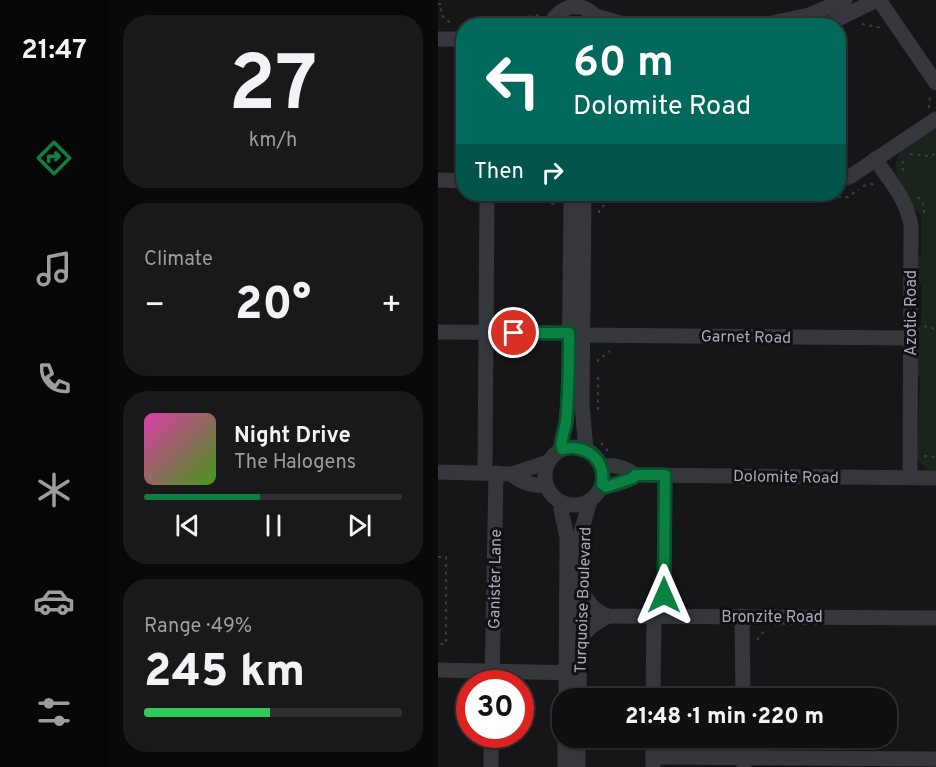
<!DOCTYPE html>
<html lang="en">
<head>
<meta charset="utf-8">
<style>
	body { margin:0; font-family:Overpass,sans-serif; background:#19191b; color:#f1f3f6; height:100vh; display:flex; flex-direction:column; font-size:22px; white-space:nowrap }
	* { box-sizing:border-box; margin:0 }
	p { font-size:20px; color:#9c9d9f }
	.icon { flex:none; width:33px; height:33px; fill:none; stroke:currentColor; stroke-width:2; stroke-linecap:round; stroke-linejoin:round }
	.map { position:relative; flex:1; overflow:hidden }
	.panel { display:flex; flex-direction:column; gap:15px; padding:15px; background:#09090a; width:330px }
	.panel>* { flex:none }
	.guide { position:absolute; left:18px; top:18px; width:390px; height:183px; border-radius:24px; box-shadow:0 2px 4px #0004,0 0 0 2px #303032; background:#00695c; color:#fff; overflow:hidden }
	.speed { position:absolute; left:18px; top:670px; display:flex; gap:12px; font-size:30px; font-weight:700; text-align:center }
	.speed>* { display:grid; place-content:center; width:78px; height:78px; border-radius:50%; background:#101012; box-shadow:0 2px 4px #0004,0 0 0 2px #303032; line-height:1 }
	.speed .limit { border:9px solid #d22; background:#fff; color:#111 }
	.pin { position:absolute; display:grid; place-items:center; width:51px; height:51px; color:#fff; margin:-26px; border:3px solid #fff; border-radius:50%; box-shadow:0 2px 6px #0007 }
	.me { position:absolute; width:66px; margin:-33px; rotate:0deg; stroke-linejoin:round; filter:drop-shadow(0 0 4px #0008) }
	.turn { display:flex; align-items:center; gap:21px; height:126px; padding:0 18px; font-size:27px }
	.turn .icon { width:78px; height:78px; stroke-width:2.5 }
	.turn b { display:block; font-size:42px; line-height:51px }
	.then { display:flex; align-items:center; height:57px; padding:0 18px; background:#0003; gap:12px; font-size:22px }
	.big { font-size:45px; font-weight:800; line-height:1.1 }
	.panel .widget { flex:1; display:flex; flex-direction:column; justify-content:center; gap:9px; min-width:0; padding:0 21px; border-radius:24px; background:#19191b }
	.panel .dial { align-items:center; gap:0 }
	.dial b { font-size:78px; line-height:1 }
	.song { display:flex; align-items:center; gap:18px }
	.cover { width:72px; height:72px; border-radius:9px; background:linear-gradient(135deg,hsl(320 70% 55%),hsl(100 70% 35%)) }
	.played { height:6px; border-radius:3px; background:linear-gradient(90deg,#0b8043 45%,#303032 45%) }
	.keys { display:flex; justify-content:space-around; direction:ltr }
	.heat { display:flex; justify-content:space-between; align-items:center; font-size:33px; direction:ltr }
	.charge { height:9px; border-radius:4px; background:linear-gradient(90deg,#34c759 49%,#303032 0) }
	.trip { position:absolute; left:114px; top:688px; width:345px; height:60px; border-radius:24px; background:#101012; box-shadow:0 2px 4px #0004,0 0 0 2px #303032; font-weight:800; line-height:60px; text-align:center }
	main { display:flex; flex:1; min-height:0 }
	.tabs { display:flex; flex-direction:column; width:108px; justify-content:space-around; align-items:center; background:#060607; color:#9c9d9f }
	.tabs .icon { width:42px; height:42px }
	.tabs .on { color:#0b8043 }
	.tabs b { font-size:27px; color:#f1f3f6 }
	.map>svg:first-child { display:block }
	.green { fill:#1b231d }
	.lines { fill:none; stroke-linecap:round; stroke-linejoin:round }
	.path { stroke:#3c3d44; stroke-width:2; stroke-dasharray:3 4.5; stroke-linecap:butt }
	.minor { stroke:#36363d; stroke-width:15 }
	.route-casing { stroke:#07532c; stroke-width:15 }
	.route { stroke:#0b8043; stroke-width:10 }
	.labels { text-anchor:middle; stroke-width:6; stroke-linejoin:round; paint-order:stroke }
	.street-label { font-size:16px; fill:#a6a9b9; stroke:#111013 }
</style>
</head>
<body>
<main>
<nav class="tabs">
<b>21:47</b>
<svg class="icon on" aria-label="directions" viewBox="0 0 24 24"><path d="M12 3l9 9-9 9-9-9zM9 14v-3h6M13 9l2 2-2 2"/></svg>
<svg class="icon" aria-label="music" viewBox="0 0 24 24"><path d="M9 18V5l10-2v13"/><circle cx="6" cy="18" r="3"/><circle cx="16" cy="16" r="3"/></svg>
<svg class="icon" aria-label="phone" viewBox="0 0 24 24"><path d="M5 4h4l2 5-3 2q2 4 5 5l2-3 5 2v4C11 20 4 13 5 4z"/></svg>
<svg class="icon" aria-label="climate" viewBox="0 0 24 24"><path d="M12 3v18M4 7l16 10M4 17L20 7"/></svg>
<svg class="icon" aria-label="car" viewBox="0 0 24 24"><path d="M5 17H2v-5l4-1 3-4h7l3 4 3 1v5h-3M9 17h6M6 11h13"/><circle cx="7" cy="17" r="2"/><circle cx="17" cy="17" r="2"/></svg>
<svg class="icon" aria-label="filters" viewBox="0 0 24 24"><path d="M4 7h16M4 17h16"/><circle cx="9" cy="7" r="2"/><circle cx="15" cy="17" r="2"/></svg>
</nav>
<section class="panel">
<div class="widget dial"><b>27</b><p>km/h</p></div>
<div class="widget"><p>Climate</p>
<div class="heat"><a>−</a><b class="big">20°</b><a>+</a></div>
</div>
<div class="widget">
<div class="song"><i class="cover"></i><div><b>Night Drive</b><p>The Halogens</p></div></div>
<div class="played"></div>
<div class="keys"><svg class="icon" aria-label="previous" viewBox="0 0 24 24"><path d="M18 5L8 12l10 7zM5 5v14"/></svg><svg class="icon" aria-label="pause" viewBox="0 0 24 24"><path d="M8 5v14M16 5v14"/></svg><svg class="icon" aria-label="next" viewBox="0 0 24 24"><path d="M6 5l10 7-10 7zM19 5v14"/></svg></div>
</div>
<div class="widget"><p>Range · 49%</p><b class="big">245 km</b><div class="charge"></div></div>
</section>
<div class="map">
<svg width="498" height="767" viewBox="0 0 498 767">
	<rect width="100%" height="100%" fill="#161518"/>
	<path class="green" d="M498 128V472L487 468 479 460 482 379 478 371V330L483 324C483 314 485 294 483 285 478 272 475 266 483 254V215L476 209 460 180 457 164 463 151Z"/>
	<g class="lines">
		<g class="path">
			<polyline points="0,4 3,4 3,15 15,25"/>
			<polyline points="424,24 444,28"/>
			<polyline points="31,25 103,15"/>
			<polyline points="491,108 492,96"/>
			<polyline points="472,154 493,156 498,153"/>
			<polyline points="465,171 464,164 468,157"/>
			<polyline points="425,186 434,184 437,185"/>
			<polyline points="63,195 104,196 119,207"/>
			<polyline points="480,197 485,203 486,213"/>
			<polyline points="161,213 161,210 176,196 410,197 421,189"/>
			<polyline points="486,326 498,329"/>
			<polyline points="160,362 160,360 172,351"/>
			<polyline points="160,377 160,413"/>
			<polyline points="163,443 171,452"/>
			<polyline points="486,456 498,457"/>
			<polyline points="0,557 8,557 8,644 0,644"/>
			<polyline points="319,640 327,630"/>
			<polyline points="117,707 117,728"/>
		</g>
		<g class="minor">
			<polyline points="441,0 498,83"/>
			<polyline points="158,16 193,26"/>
			<path d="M112 26C123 0 152 0 163 26"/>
			<polyline points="320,26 371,15 407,0"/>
			<polyline points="386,26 439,0"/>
			<polyline points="0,39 26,39"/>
			<path d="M437 159C452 181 469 199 473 226L472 477"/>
			<polyline points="0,180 26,181"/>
			<polyline points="400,181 413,176 498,119"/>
			<polyline points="146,194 144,405 148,450"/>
			<polyline points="0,332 131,333"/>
			<polyline points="144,335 471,338"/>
			<circle cx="136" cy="476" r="29"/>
			<polyline points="125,449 123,445 128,423 131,391 133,194"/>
			<path d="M164 467C174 463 189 468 197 475L498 478"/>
			<polyline points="0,472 74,474 110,462"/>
			<polyline points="47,472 49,194"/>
			<path d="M74 474C81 482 98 487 108 485"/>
			<path d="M164 484 168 487C177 484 191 482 197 475"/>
			<path d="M123 503C122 514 128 527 129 539L128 699"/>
			<path d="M142 587C149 601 155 611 170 616L498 618"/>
			<polyline points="226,616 227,475"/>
			<polyline points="304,616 305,699"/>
			<polyline points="141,638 155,625 170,616"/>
			<polyline points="0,670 138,673"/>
			<polyline points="54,684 58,473"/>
			<polyline points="141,699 143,532 152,501"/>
			<polyline points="215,699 216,616"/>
			<polyline points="306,738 306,767"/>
			<polyline points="215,757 498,759"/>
			<polyline points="53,767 53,735"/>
			<polyline points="127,767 127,738"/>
			<polyline points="140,767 140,738"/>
			<polyline points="215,767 215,738"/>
		</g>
	</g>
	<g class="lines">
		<defs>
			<path id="route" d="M76 333H131C131 363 131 392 128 422 127 431 122 440 124 449 148 444 168 459 164 484L168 487 195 478 197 475H227L226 595"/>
		</defs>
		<use href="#route" class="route-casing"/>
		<use href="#route" class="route"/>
	</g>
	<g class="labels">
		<g class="street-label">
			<text transform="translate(472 313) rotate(-90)" y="6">Azotic Road</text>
			<text transform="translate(308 336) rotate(1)" y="6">Garnet Road</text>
			<text transform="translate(348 476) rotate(1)" y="6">Dolomite Road</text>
			<text transform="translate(56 579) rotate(-89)" y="6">Ganister Lane</text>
			<text transform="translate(144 600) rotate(-88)" y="6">Turquoise Boulevard</text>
			<text x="334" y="622">Bronzite Road</text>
		</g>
	</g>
</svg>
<div class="speed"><div class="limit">30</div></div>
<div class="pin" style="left:76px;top:333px;background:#d93025"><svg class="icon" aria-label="arrive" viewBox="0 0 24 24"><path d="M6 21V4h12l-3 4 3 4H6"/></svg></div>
<svg class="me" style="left:226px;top:595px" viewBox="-20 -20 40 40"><path d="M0-17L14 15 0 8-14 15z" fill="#0b8043" stroke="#fff" stroke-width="4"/></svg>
<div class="trip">21:48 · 1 min · 220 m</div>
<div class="guide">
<div class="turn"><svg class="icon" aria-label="left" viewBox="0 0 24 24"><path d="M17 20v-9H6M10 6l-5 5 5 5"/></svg><div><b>60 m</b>Dolomite Road</div></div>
<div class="then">Then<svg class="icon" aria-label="right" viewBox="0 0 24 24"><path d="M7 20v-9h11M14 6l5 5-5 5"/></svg></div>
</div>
</div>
</main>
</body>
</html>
